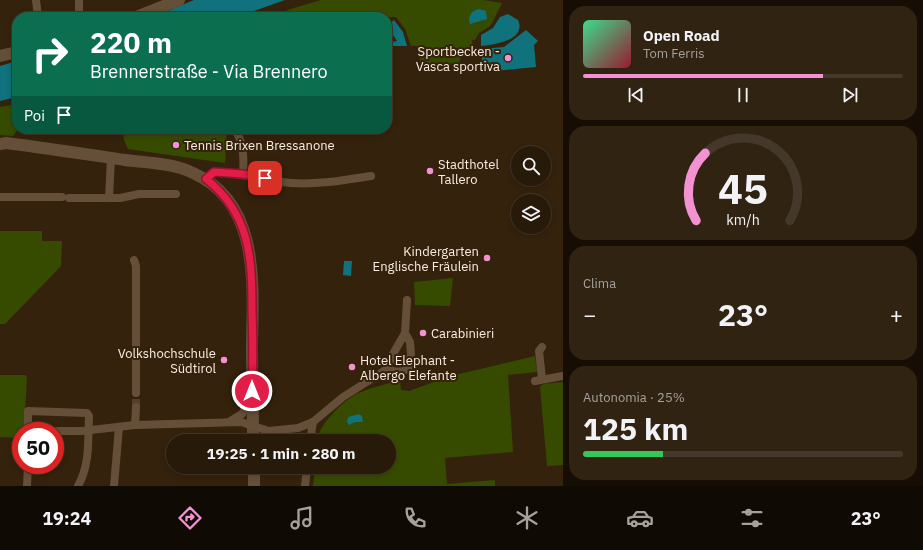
<!DOCTYPE html>
<html lang="it">
<head>
<meta charset="utf-8">
<style>
	body { margin:0; font-family:"IBM Plex Sans",sans-serif; background:#302312; color:#f1f3f6; height:100vh; display:flex; flex-direction:column; font-size:15px; white-space:nowrap }
	* { box-sizing:border-box; margin:0 }
	p { font-size:13px; color:#a5a19c }
	.icon { flex:none; width:22px; height:22px; fill:none; stroke:currentColor; stroke-width:2; stroke-linecap:round; stroke-linejoin:round }
	.map { position:relative; flex:1; overflow:hidden }
	.drawer { display:flex; flex-direction:column; gap:6px; padding:6px; background:#160e05; width:360px }
	.drawer>* { flex:none }
	.hud { position:absolute; left:12px; top:12px; width:380px; height:122px; border-radius:16px; box-shadow:0 2px 6px #0003,0 0 0 1px #44382a; background:#0b6e4f; color:#fff; overflow:hidden }
	.fabs { position:absolute; left:511px; top:146px; display:grid; gap:8px }
	.fabs a { display:grid; place-items:center; width:40px; height:40px; border-radius:50%; background:#281a09; box-shadow:0 2px 6px #0003,0 0 0 1px #44382a; font-size:20px }
	.speed { position:absolute; left:12px; top:422px; display:flex; gap:8px; font-size:20px; font-weight:700; text-align:center }
	.speed>* { display:grid; place-content:center; width:52px; height:52px; border-radius:50%; background:#281a09; box-shadow:0 2px 6px #0003,0 0 0 1px #44382a; line-height:1 }
	.speed .limit { border:6px solid #d22; background:#fff; color:#111 }
	.pin { position:absolute; display:grid; place-items:center; width:34px; height:34px; color:#fff; margin:-17px; border-radius:8px; box-shadow:0 2px 6px #0006 }
	.me { position:absolute; width:44px; margin:-22px; rotate:0deg; stroke-linejoin:round; filter:drop-shadow(0 0 3px #0008) }
	.turn { display:flex; align-items:center; gap:14px; height:84px; padding:0 12px; font-size:18px }
	.turn .icon { width:52px; height:52px; stroke-width:2.5 }
	.turn b { display:block; font-size:28px; line-height:34px }
	.then { display:flex; align-items:center; height:38px; padding:0 12px; background:#0003; gap:8px; font-size:15px }
	.big { font-size:30px; font-weight:700; line-height:1.1 }
	.drawer .tile { flex:1; display:flex; flex-direction:column; justify-content:center; gap:6px; min-width:0; padding:0 14px; border-radius:16px; background:#302312 }
	.drawer .dial { align-items:center; gap:0 }
	.dial svg { height:104px; overflow:visible; fill:none; stroke:#44382a; stroke-width:7; stroke-linecap:round; text-anchor:middle }
	.dial text { fill:#f1f3f6; stroke:none }
	.song { display:flex; align-items:center; gap:12px }
	.cover { width:48px; height:48px; border-radius:6px; background:linear-gradient(135deg,hsl(150 70% 55%),hsl(350 70% 35%)) }
	.played { height:4px; border-radius:2px; background:linear-gradient(90deg,#f491d3 75%,#44382a 75%) }
	.keys { display:flex; justify-content:space-around; direction:ltr }
	.heat { display:flex; justify-content:space-between; align-items:center; font-size:22px; direction:ltr }
	.charge { height:6px; border-radius:3px; background:linear-gradient(90deg,#34c759 25%,#44382a 0) }
	.trip { position:absolute; left:166px; top:434px; width:230px; height:40px; border-radius:20px; background:#281a09; box-shadow:0 2px 6px #0003,0 0 0 1px #44382a; font-weight:700; line-height:40px; text-align:center }
	.tab-bar { display:flex; height:64px; justify-content:space-around; align-items:center; background:#100a04; color:#a5a19c }
	.tab-bar .icon { width:28px; height:28px }
	.tab-bar .on { color:#f491d3 }
	.tab-bar b { font-size:18px; color:#f1f3f6 }
	main { display:flex; flex:1; min-height:0 }
	.map>svg:first-child { display:block }
	.green { fill:#364b00 }
	.water { fill:#10727d }
	.lines { fill:none; stroke-linecap:round; stroke-linejoin:round }
	.street-tunnel { stroke:#52402c; stroke-width:8; stroke-dasharray:8 4; stroke-linecap:butt }
	.street { stroke:#654f39; stroke-width:8 }
	.secondary { stroke:#654f39; stroke-width:12 }
	.route-casing { stroke:#92132f; stroke-width:10 }
	.route { stroke:#e11d48; stroke-width:7 }
	.poi-dot { fill:#f491d3; stroke:#35220c; stroke-width:1.5 }
	.labels { text-anchor:middle; stroke-width:4; stroke-linejoin:round; paint-order:stroke }
	.poi-label { font-size:13px; fill:#f9ecdf; stroke:#35220c; text-anchor:start }
</style>
</head>
<body>
<main>
<div class="map">
<svg width="563" height="486" viewBox="0 0 563 486">
	<rect width="100%" height="100%" fill="#35220c"/>
	<g class="green">
		<path d="M321 0H483L502 3 492 23 489 27 479 33 475 40H472L473 50C464 52 459 57 459 66H453L452 63 421 67 419 46H411L405 29 396 17H390L387 20V17H288L287 10Z"/>
		<polygon points="17,104 18,129 13,136 0,135 0,107"/>
		<polygon points="123,129 227,129 225,163 128,149 124,140"/>
		<polygon points="0,231 42,231 42,241 62,241 61,266 5,324 0,324"/>
		<polygon points="453,278 450,306 415,305 414,282"/>
		<path d="M535 356 537 372 508 375 513 452 445 458 447 484 495 480V486H313L315 467H389V441H317C319 424 345 398 361 392 373 387 387 384 400 380L401 390 409 391 451 376Z"/>
		<polygon points="0,375 25,375 27,377 24,429 21,429 20,438 0,437"/>
		<polygon points="563,382 563,465 547,466 540,387 543,384"/>
	</g>
	<g class="water">
		<polygon points="194,0 285,0 237,17 153,17"/>
		<path d="M479 9 486 11 487 19 470 24C467 17 472 10 479 9Z"/>
		<path d="M508 14 518 20C527 40 494 45 481 46V35L493 28 500 17Z"/>
		<polygon points="394,20 403,32 407,46 393,46 392,42 397,41 387,26"/>
		<polygon points="526,30 538,41 534,45 536,67 483,72 481,49 504,47"/>
		<polygon points="17,61 17,97 0,101 0,66"/>
		<polygon points="344,261 352,261 351,276 343,275"/>
		<circle cx="399" cy="362" r="5"/>
		<polygon points="359,414 362,416 363,422 355,422 349,425 347,422 348,417"/>
	</g>
	<g class="lines">
		<polyline class="street-tunnel" points="136,407 136,393"/>
		<g class="street">
			<polyline points="36,0 38,17"/>
			<polyline points="79,0 79,17"/>
			<path d="M236 132C244 143 244 161 243 174"/>
			<path d="M206 179 214 172C240 173 265 181 291 183 318 185 344 180 371 176"/>
			<polyline points="0,197 62,197"/>
			<polyline points="69,198 120,198 139,194 176,194"/>
			<polyline points="109,198 111,158"/>
			<polyline points="134,260 136,266 136,393"/>
			<path d="M387 369C395 372 400 373 408 369L411 354 410 342 405 333 407 300"/>
			<polyline points="542,379 539,351 542,347"/>
			<polyline points="535,381 563,376"/>
			<polyline points="229,422 242,414 246,407 246,400 252,392"/>
			<polyline points="135,425 136,407"/>
			<path d="M31 431 28 427V411L87 413 89 416C88 440 90 465 78 486"/>
			<polyline points="32,431 82,431 135,425 241,422 269,431 298,428 313,422 343,397 387,369 393,354 405,333"/>
			<polyline points="310,441 313,422"/>
			<polyline points="27,486 28,465"/>
			<polyline points="114,486 119,427"/>
			<polyline points="305,486 307,467"/>
		</g>
		<g class="secondary">
			<polyline points="136,17 179,0"/>
			<polyline points="0,56 17,52"/>
			<path d="M0 144 6 143C46 148 85 154 125 160 148 163 173 163 193 173 260 202 253 284 252 344 252 377 253 409 253 441"/>
			<polyline points="254,467 254,486"/>
		</g>
	</g>
	<g class="lines">
		<defs>
			<path id="route" d="M252 391C253 364 253 336 252 309 252 258 250 213 206 179L214 172 243 174 265 178"/>
		</defs>
		<use href="#route" class="route-casing"/>
		<use href="#route" class="route"/>
	</g>
	<g class="poi-dot">
		<circle cx="508" cy="58" r="4"/>
		<circle cx="176" cy="145" r="4"/>
		<circle cx="430" cy="171" r="4"/>
		<circle cx="487" cy="258" r="4"/>
		<circle cx="423" cy="333" r="4"/>
		<circle cx="224" cy="360" r="4"/>
		<circle cx="352" cy="367" r="4"/>
	</g>
	<g class="labels">
		<g class="poi-label">
			<text x="500" y="56" text-anchor="end">Sportbecken -<tspan x="500" dy="15">Vasca sportiva</tspan></text>
			<text x="184" y="150">Tennis Brixen Bressanone</text>
			<text x="438" y="169">Stadthotel<tspan x="438" dy="15">Tallero</tspan></text>
			<text x="479" y="256" text-anchor="end">Kindergarten<tspan x="479" dy="15">Englische Fräulein</tspan></text>
			<text x="431" y="338">Carabinieri</text>
			<text x="216" y="358" text-anchor="end">Volkshochschule<tspan x="216" dy="15">Südtirol</tspan></text>
			<text x="360" y="365">Hotel Elephant -<tspan x="360" dy="15">Albergo Elefante</tspan></text>
		</g>
	</g>
</svg>
<div class="fabs">
<a><svg class="icon" aria-label="search" viewBox="0 0 24 24"><circle cx="10" cy="10" r="6"/><path d="M15 15l6 6"/></svg></a>
<a><svg class="icon" aria-label="layers" viewBox="0 0 24 24"><path d="M12 4l9 5-9 5-9-5zM3 14l9 5 9-5"/></svg></a>
</div>
<div class="speed"><div class="limit">50</div></div>
<div class="pin" style="left:265px;top:178px;background:#d93025"><svg class="icon" aria-label="arrive" viewBox="0 0 24 24"><path d="M6 21V4h12l-3 4 3 4H6"/></svg></div>
<svg class="me" style="left:252px;top:391px" viewBox="-20 -20 40 40"><circle r="17" fill="#e11d48" stroke="#fff" stroke-width="3"/><path d="M0-11L8 9 0 5-8 9z" fill="#fff"/></svg>
<div class="trip">19:25 · 1 min · 280 m</div>
<div class="hud">
<div class="turn"><svg class="icon" aria-label="right" viewBox="0 0 24 24"><path d="M7 20v-9h11M14 6l5 5-5 5"/></svg><div><b>220 m</b>Brennerstraße - Via Brennero</div></div>
<div class="then">Poi<svg class="icon" aria-label="arrive" viewBox="0 0 24 24"><path d="M6 21V4h12l-3 4 3 4H6"/></svg></div>
</div>
</div>
<section class="drawer">
<div class="tile">
<div class="song"><i class="cover"></i><div><b>Open Road</b><p>Tom Ferris</p></div></div>
<div class="played"></div>
<div class="keys"><svg class="icon" aria-label="previous" viewBox="0 0 24 24"><path d="M18 5L8 12l10 7zM5 5v14"/></svg><svg class="icon" aria-label="pause" viewBox="0 0 24 24"><path d="M8 5v14M16 5v14"/></svg><svg class="icon" aria-label="next" viewBox="0 0 24 24"><path d="M6 5l10 7-10 7zM19 5v14"/></svg></div>
</div>
<div class="tile dial"><svg viewBox="0 0 100 80">
<path d="M14 69A42 42 0 1 1 86 69"/>
<path d="M14 69A42 42 0 0 1 21 17" stroke="#f491d3"/>
<text x="50" y="56" font-size="32" font-weight="700">45</text>
<text x="50" y="72" font-size="11">km/h</text>
</svg></div>
<div class="tile"><p>Clima</p>
<div class="heat"><a>−</a><b class="big">23°</b><a>+</a></div>
</div>
<div class="tile"><p>Autonomia · 25%</p><b class="big">125 km</b><div class="charge"></div></div>
</section>
</main>
<nav class="tab-bar">
<b>19:24</b>
<svg class="icon on" aria-label="directions" viewBox="0 0 24 24"><path d="M12 3l9 9-9 9-9-9zM9 14v-3h6M13 9l2 2-2 2"/></svg>
<svg class="icon" aria-label="music" viewBox="0 0 24 24"><path d="M9 18V5l10-2v13"/><circle cx="6" cy="18" r="3"/><circle cx="16" cy="16" r="3"/></svg>
<svg class="icon" aria-label="phone" viewBox="0 0 24 24"><path d="M5 4h4l2 5-3 2q2 4 5 5l2-3 5 2v4C11 20 4 13 5 4z"/></svg>
<svg class="icon" aria-label="climate" viewBox="0 0 24 24"><path d="M12 3v18M4 7l16 10M4 17L20 7"/></svg>
<svg class="icon" aria-label="car" viewBox="0 0 24 24"><path d="M5 17H2v-5l4-1 3-4h7l3 4 3 1v5h-3M9 17h6M6 11h13"/><circle cx="7" cy="17" r="2"/><circle cx="17" cy="17" r="2"/></svg>
<svg class="icon" aria-label="filters" viewBox="0 0 24 24"><path d="M4 7h16M4 17h16"/><circle cx="9" cy="7" r="2"/><circle cx="15" cy="17" r="2"/></svg>
<b>23°</b>
</nav>
</body>
</html>
